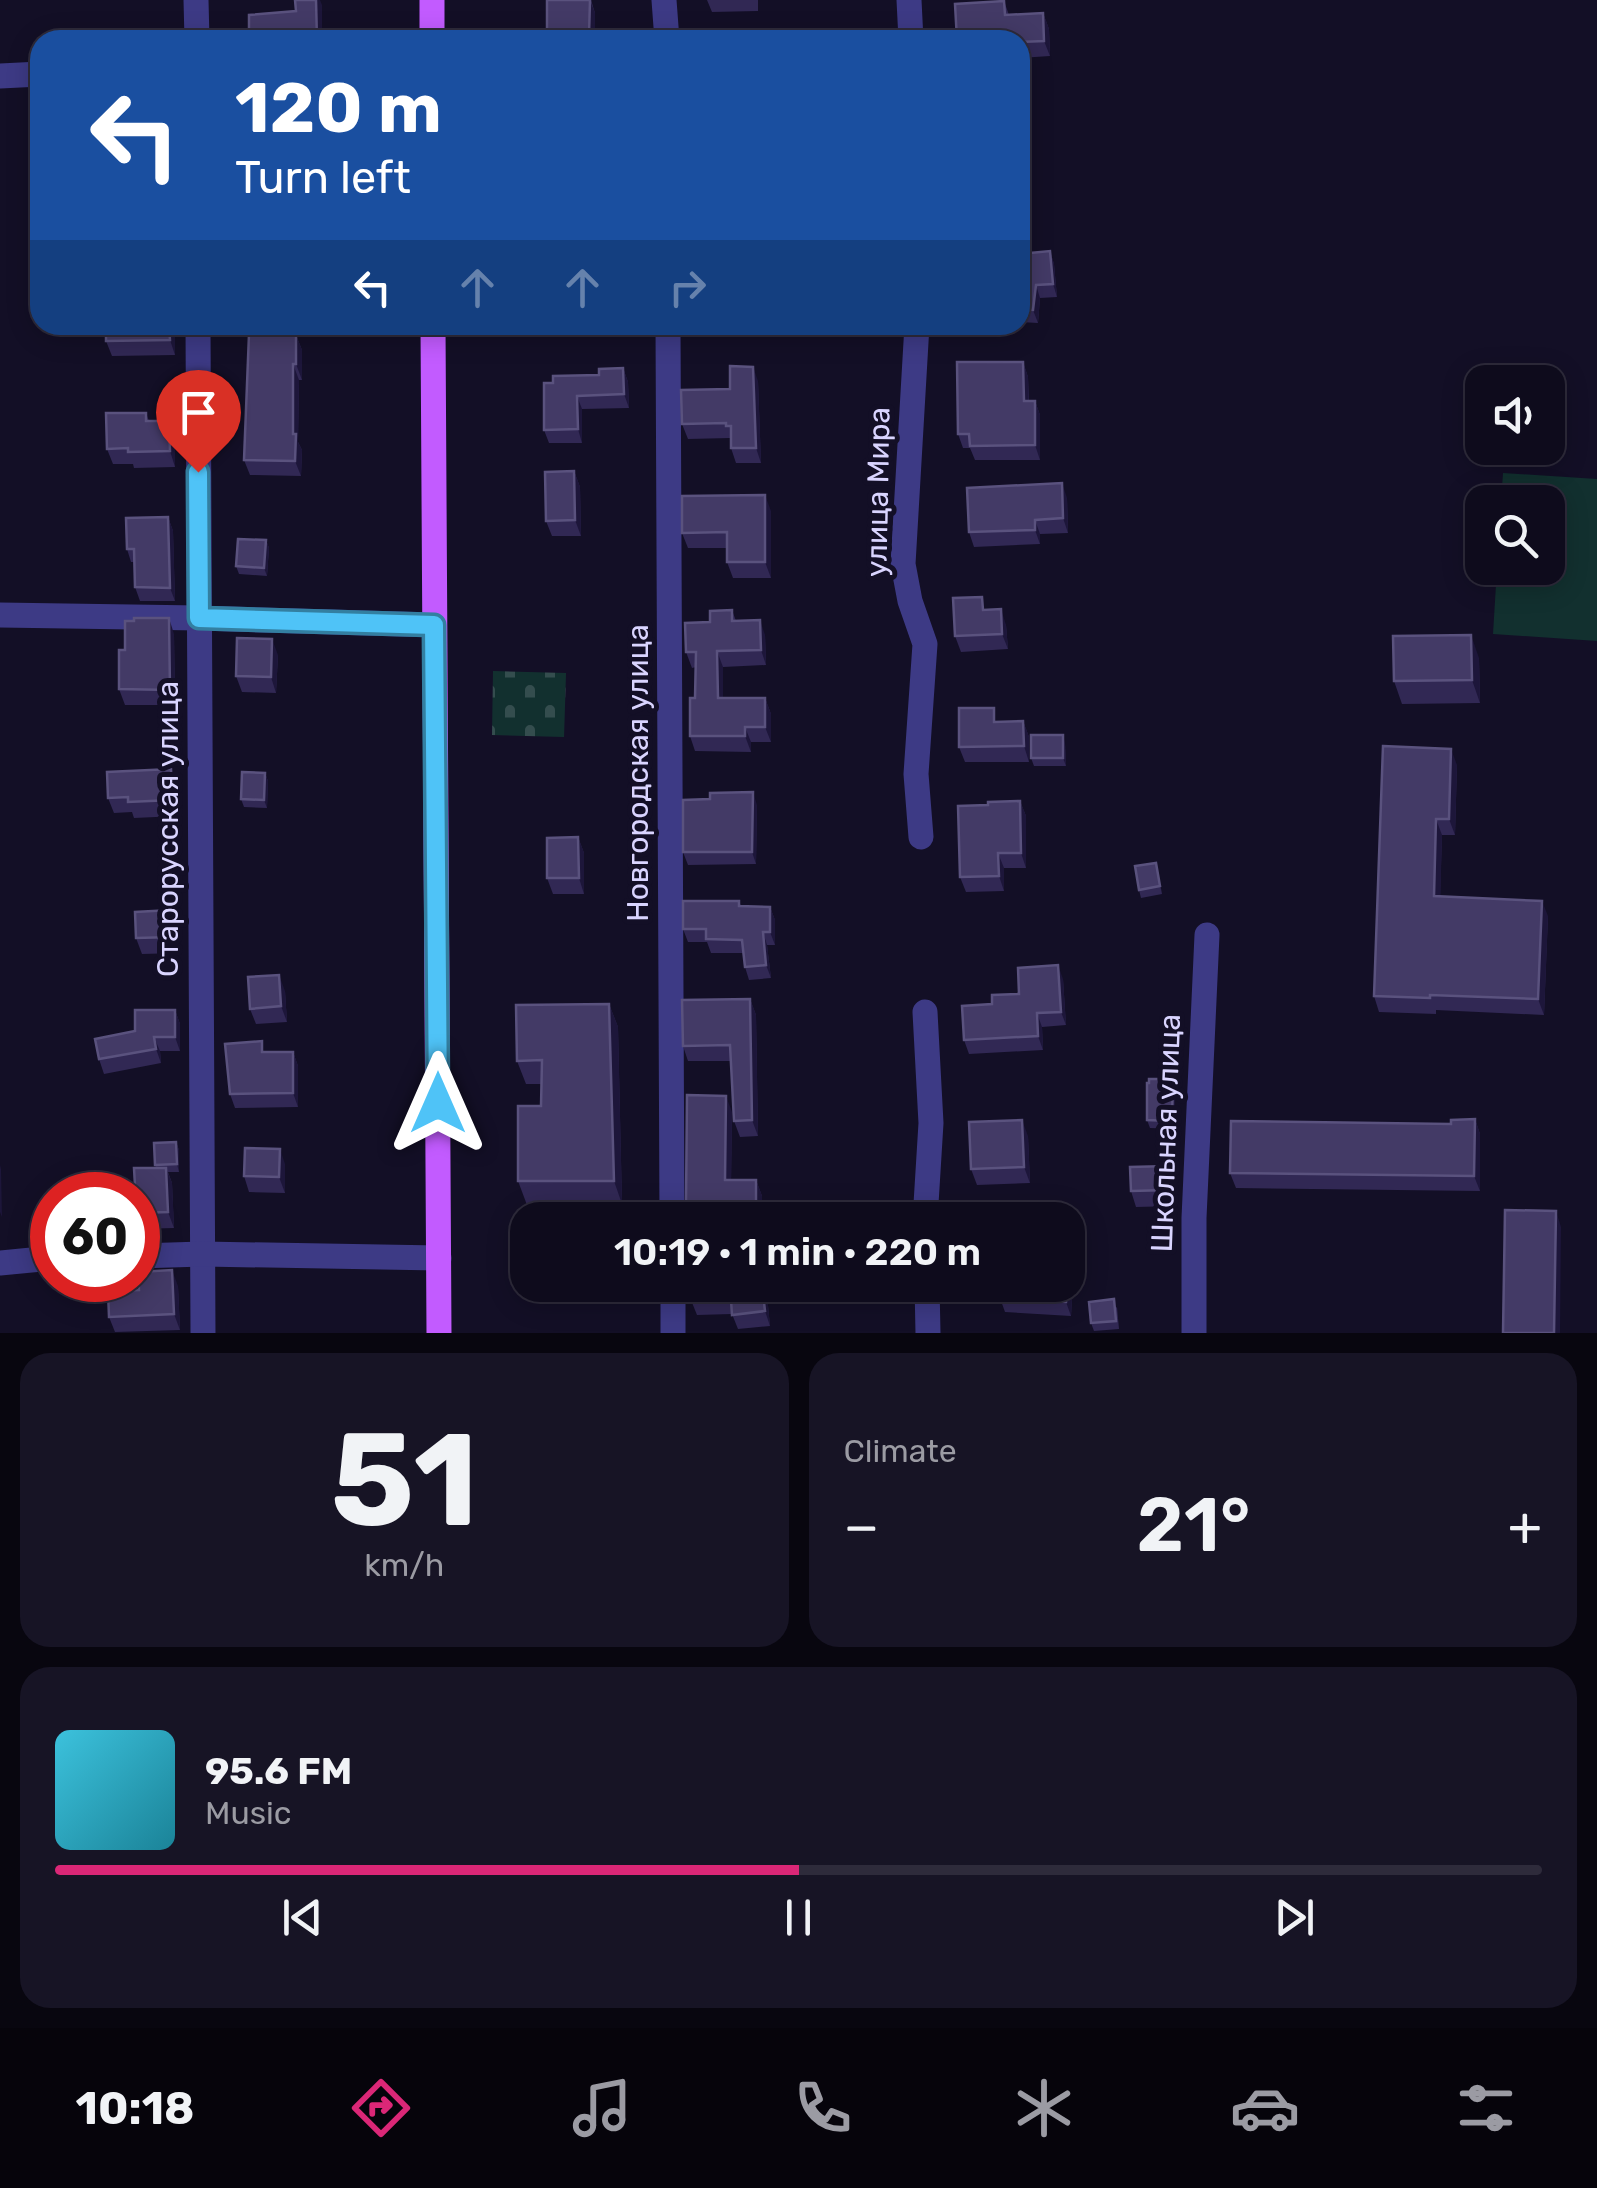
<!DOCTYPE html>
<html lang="en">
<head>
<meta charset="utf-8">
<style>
	body { margin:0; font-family:Rubik,sans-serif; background:#171425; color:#f1f3f6; height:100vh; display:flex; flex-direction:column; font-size:38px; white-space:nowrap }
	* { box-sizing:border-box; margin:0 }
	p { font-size:32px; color:#9b9ba3 }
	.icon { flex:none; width:55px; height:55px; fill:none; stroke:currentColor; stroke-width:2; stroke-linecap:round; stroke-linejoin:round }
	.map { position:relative; height:1333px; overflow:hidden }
	.details { display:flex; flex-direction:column; gap:20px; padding:20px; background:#08060f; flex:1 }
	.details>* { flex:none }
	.guide { position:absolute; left:30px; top:30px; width:1000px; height:305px; border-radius:30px; box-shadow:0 5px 25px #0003,0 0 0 2px #2e2b3b; background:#1a4fa0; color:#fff; overflow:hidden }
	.controls { position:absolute; left:1465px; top:365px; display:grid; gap:20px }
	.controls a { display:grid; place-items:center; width:100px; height:100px; border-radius:20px; background:#0e0b1c; box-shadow:0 5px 25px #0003,0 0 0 2px #2e2b3b; font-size:50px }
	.speed { position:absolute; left:30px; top:1172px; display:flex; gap:20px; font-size:50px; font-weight:700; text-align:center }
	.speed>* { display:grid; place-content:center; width:130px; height:130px; border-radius:50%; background:#0e0b1c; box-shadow:0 5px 25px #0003,0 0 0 2px #2e2b3b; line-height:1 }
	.speed .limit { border:15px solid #d22; background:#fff; color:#111 }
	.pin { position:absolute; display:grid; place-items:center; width:85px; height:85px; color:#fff; margin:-102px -42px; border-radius:50% 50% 50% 0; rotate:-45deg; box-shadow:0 0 10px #0007 }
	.pin .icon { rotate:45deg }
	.me { position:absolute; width:110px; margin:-55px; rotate:0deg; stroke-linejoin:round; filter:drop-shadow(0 0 8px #0008) }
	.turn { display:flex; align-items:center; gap:35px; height:210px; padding:0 40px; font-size:45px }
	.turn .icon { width:130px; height:130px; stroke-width:2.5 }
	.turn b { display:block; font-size:70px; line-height:85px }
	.lanes { display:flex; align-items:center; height:95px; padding:0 40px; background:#0003; justify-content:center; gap:50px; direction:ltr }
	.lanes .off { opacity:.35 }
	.big { font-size:75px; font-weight:600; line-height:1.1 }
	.details .tile { flex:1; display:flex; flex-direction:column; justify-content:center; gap:15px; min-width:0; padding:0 35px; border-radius:30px; background:#171425 }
	.details .dial { align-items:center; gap:0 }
	.dial b { font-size:130px; line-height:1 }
	.song { display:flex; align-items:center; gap:30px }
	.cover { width:120px; height:120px; border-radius:15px; background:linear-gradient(135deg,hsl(190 70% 55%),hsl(190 70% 35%)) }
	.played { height:10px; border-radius:5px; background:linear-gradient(90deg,#db2777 50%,#2e2b3b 50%) }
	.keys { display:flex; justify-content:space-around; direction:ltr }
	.heat { display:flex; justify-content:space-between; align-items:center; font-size:55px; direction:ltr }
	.details .tiles { flex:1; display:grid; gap:20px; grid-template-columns:1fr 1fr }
	.tile:last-child { grid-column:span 2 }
	.trip { position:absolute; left:510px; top:1202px; width:575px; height:100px; border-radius:30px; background:#0e0b1c; box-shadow:0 5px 25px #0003,0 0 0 2px #2e2b3b; font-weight:600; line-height:100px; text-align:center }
	.tabs { display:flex; height:160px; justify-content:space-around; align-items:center; background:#06040b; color:#9b9ba3 }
	.tabs .icon { width:70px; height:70px }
	.tabs .on { color:#db2777 }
	.tabs b { font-size:45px; color:#f1f3f6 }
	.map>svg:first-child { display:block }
	.green { fill:#12302f }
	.cemetery { fill:url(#cemetery-stones) }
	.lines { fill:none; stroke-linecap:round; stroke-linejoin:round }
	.minor { stroke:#3d3a85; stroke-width:25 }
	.primary { stroke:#c25bff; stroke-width:25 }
	.wall { fill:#312854 }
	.shaded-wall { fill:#1d163a }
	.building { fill:#433a66; stroke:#5a527e; stroke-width:2.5 }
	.route-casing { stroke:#337fa1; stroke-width:25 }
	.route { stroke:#4fc3f7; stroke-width:18 }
	.labels { text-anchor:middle; stroke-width:10; stroke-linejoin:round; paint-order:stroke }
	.street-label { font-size:30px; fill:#d9d4ff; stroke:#130f26 }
</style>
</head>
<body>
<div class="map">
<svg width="1597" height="1333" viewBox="0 0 1597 1333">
	<defs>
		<pattern id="cemetery-stones" width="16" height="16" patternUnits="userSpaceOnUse" patternTransform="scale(2.5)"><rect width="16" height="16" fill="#12302f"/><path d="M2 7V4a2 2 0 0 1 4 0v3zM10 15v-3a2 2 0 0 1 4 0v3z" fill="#344d4e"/></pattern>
	</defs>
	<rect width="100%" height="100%" fill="#130f26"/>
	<polygon class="green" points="1503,473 1597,479 1597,641 1493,634 1497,568 1548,568 1548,502 1501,502"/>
	<polygon class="cemetery" points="493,671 566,673 564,737 492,735"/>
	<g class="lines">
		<g class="minor">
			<polyline points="196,0 197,40"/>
			<polyline points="664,0 667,40"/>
			<polyline points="909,0 911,40"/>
			<polyline points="0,76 40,74"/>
			<polyline points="198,325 203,1333"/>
			<polyline points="668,325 672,1220"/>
			<polyline points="917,325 903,564 910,601 925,644 916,774 921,837"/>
			<polyline points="0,615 199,618 434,625"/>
			<polyline points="925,1012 931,1123 925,1220"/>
			<polyline points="138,1256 203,1254 439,1258"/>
			<polyline points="0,1263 52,1258"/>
			<polyline points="673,1285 673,1333"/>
			<polyline points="927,1285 928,1333"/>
			<polyline points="1194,1333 1194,1218 1207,935"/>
		</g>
		<g class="primary">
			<polyline points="432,40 432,0"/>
			<polyline points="433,325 439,1333"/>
		</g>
	</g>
	<g class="wall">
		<polygon points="547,0 591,0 595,13 595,40 549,40 547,36"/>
		<polygon points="707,0 758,0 758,11 712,12"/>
		<polygon points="1004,1 1009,15 1043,13 1049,29 1050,56 1020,58 1020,40 957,40"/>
		<polygon points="1050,251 1054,264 1057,297 1040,298 1038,323 1020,322 1020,254"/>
		<polygon points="106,325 172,325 175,331 175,355 112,356 106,341"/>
		<polygon points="681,325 765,325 765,329 684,333"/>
		<polygon points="296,335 302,350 302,380 299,380 298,442 302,450 301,476 250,475 244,460"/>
		<polygon points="1023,362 1028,377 1029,401 1035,401 1040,415 1040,460 975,460 970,448 963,448 958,434"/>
		<polygon points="623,368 628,382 629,408 582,409 582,443 549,443 544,430 553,383 599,375"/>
		<polygon points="758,381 761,463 736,463 731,448 730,438 688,439 682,424 730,389"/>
		<polygon points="146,413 149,421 169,421 175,437 175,467 134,468 133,464 113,464 107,449"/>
		<polygon points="574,471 580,487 581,536 552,536 546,521"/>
		<polygon points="1067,498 1068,533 1040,534 1040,544 974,547 969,532"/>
		<polygon points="771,511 771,578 733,578 727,562 727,548 688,548 682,533"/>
		<polygon points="168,517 173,531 175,601 140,601 135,587 134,562 131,562 127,549"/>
		<polygon points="266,540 269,548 267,576 239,574 236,566"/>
		<polygon points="732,610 736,621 765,635 766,665 723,667 723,698 765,698 771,714 771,742 751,742 751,752 695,751 690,736 695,698 696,667 692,668 686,652 710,622"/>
		<polygon points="987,610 1006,625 1008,649 961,652 955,636"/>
		<polygon points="174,634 175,705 125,705 119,689 125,650"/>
		<polygon points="278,655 276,693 242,692 236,676"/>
		<polygon points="1479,658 1480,703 1402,704 1394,681"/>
		<polygon points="1023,721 1029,737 1029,762 965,762 959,747 999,722"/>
		<polygon points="1065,743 1066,766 1034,766 1031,758"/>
		<polygon points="1383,746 1457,765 1455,835 1442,835 1440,897 1548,916 1544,1015 1436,1010 1436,1014 1379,1012 1374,996"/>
		<polygon points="171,769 177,785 178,816 134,818 132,812 114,813 108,798"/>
		<polygon points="265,773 268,781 267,808 244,807 241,799"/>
		<polygon points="1020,801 1026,816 1026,868 1004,868 1004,891 966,892 960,877 988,805"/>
		<polygon points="757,805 756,864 688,865 683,852"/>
		<polygon points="578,837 584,853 584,894 553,894 547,878"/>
		<polygon points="1156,863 1162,894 1141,898 1139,890"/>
		<polygon points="739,901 741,906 770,907 775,920 775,945 767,945 771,978 749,980 745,967 743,953 711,953 707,942 688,942 683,929"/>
		<polygon points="171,910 177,926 179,953 142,954 136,938"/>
		<polygon points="1063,979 1066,1025 1042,1027 1043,1050 969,1054 964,1040 992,1004"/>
		<polygon points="285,991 287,1022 256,1024 250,1009"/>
		<polygon points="750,999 756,1015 758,1136 740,1137 734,1121 731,1061 688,1061 683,1046"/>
		<polygon points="609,1004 618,1027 622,1204 527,1205 518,1181 541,1106 542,1084 526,1084 517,1061"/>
		<polygon points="175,1010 180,1024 180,1051 160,1051 161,1063 104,1074 99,1059 135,1031"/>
		<polygon points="266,1052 293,1052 298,1066 298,1107 235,1108 230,1094"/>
		<polygon points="1173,1079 1175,1087 1175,1129 1150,1128 1147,1120"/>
		<polygon points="732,1112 731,1180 756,1180 762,1196 762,1218 692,1218 686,1202"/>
		<polygon points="1475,1119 1480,1134 1480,1191 1236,1188 1230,1173"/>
		<polygon points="1028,1136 1030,1183 977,1185 971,1169"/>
		<polygon points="176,1142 179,1150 179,1172 168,1172 172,1183 174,1228 138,1229 138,1195 135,1186 156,1168 155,1165"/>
		<polygon points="285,1164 285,1193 249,1192 244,1176"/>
		<polygon points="1174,1182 1175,1206 1136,1207 1131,1191"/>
		<polygon points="1070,1236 1075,1250 1071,1316 1005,1312 1000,1298 1068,1285"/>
		<polygon points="691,1285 766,1285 770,1326 738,1329 732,1314 697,1315 691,1300"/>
		<polygon points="178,1286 180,1330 115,1332 109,1317 139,1290"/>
		<polygon points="1117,1307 1119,1329 1094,1331 1091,1323"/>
	</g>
	<g class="shaded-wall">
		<polygon points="316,0 320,0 322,5 322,40 317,40"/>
		<polygon points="590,0 595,13 595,40 591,40 589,36"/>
		<polygon points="1043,13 1049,29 1050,56 1044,41"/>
		<polygon points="1050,251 1054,264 1057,297 1053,284"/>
		<polygon points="1036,285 1040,298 1038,323 1033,310"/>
		<polygon points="169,325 172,325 175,331 175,355 170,340"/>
		<polygon points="296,335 302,350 302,380 296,364"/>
		<polygon points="1023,362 1028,377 1029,415 1024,401"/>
		<polygon points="293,364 299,380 298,442 302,450 301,476 295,461 293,434"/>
		<polygon points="753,367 758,381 761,463 756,448"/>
		<polygon points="623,368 628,382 629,408 624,394"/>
		<polygon points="577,396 582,409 582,443 578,429"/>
		<polygon points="1035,401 1040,415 1040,460 1035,445"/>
		<polygon points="169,421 175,437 175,467 170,451"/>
		<polygon points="574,471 580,487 581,536 575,520"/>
		<polygon points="1062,483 1067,498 1068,533 1063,518"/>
		<polygon points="765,495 771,511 771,578 765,562"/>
		<polygon points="168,517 173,531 175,601 170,588"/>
		<polygon points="1035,520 1040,534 1040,544 1035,530"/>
		<polygon points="266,540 269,548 267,576 264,568"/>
		<polygon points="1001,609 1006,625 1008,649 1002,634"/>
		<polygon points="169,618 174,634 175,705 170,690"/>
		<polygon points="760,620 765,635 766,665 761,650"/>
		<polygon points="1471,635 1479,658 1480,703 1472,680"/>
		<polygon points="272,639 278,655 276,693 271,677"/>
		<polygon points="717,651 723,667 723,713 718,698"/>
		<polygon points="765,698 771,714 771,742 765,727"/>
		<polygon points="1023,721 1029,737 1029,762 1024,746"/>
		<polygon points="745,727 751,742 751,752 745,736"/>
		<polygon points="1063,735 1065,743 1066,766 1063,758"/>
		<polygon points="1451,749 1457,765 1455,835 1449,819"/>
		<polygon points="171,769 177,785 178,816 172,800"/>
		<polygon points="265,773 268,781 267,808 264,800"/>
		<polygon points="753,792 757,805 756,864 752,852"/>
		<polygon points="1020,801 1026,816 1026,868 1021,853"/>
		<polygon points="1436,819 1442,835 1440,912 1434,896"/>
		<polygon points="578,837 584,853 584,894 579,878"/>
		<polygon points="998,853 1004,868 1004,891 999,876"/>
		<polygon points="1542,901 1548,916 1544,1015 1538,999"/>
		<polygon points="770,907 775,920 775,945 770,932"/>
		<polygon points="171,910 177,926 179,953 173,937"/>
		<polygon points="763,932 767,945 771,978 766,965"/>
		<polygon points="1058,965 1063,979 1066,1025 1061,1012"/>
		<polygon points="279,975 285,991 287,1022 281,1006"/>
		<polygon points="750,999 756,1015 758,1136 752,1120"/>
		<polygon points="609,1004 618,1027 622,1204 614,1181"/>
		<polygon points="175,1010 180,1024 180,1051 175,1037"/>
		<polygon points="1037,1013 1042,1027 1043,1050 1038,1036"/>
		<polygon points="154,1037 160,1051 161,1063 156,1049"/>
		<polygon points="293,1052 298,1066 298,1107 293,1093"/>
		<polygon points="1173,1079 1175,1087 1175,1129 1172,1121"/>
		<polygon points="726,1096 732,1112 731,1196 725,1180"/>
		<polygon points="1475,1119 1480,1134 1480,1191 1474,1176"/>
		<polygon points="1022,1120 1028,1136 1030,1183 1024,1167"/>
		<polygon points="176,1142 179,1150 179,1172 177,1164"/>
		<polygon points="280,1149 285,1164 285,1193 279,1177"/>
		<polygon points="0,1165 1,1169 2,1217 0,1212"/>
		<polygon points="1169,1166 1174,1182 1175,1206 1169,1190"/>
		<polygon points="166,1168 172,1183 174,1228 168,1212"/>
		<polygon points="756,1180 762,1196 762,1218 756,1203"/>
		<polygon points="1556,1211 1561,1227 1560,1333 1554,1333"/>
		<polygon points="1070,1236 1075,1250 1071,1316 1066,1302"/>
		<polygon points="172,1270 178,1286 180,1330 174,1314"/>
		<polygon points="762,1285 766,1285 770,1326 765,1311"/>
	</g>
	<g class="building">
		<polygon points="295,0 316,0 317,40 249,40 249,15 296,11"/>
		<polygon points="547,0 590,0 589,36 547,36"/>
		<polygon points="1004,1 1005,15 1043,13 1044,41 1020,42 1020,40 957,40 955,4"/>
		<polygon points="1050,251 1053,284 1036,285 1033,310 1020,309 1020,254"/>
		<polygon points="106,325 169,325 170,340 106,341"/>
		<polygon points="249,334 296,335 296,364 293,364 293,434 296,434 295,461 244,460"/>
		<polygon points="957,362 1023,362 1024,401 1035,401 1035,445 970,446 969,434 958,434"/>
		<polygon points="730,366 753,367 756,448 731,448 731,426 726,426 726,423 682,424 681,390 730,389"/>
		<polygon points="623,368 624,394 577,396 578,429 544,430 544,383 553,383 553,376 599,375 599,369"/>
		<polygon points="106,413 146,413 146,421 169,421 170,451 128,452 128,448 107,449"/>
		<polygon points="574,471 575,520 546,521 545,472"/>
		<polygon points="1062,483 1063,518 1035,520 1035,530 969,532 967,488"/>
		<polygon points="765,495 765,562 727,562 727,532 682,533 682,496"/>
		<polygon points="168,517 170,588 135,587 134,549 127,549 126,518"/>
		<polygon points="238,539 266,540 264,568 236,566"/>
		<polygon points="982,597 983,610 1001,609 1002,634 955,636 953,598"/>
		<polygon points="732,610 732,621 760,620 761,650 717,651 718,698 765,698 765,727 745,727 745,736 690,736 690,698 695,698 696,652 686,652 685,623 710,622 710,611"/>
		<polygon points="134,618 169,618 170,690 119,689 119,650 125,650 125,621 134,621"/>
		<polygon points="1471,635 1472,680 1394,681 1393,636"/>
		<polygon points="237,638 272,639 271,677 236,676"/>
		<polygon points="959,708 994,708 994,722 1023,721 1024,746 959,747"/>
		<rect x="1031" y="735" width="32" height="23"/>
		<polygon points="1383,746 1451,749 1449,819 1436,819 1434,896 1542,901 1538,999 1430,995 1430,998 1374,996"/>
		<polygon points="171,769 172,800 128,802 128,797 108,798 107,772"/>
		<polygon points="242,772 265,773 264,800 241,799"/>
		<polygon points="753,792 752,852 683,852 683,800 710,799 710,793"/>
		<polygon points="1020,801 1021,853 998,853 999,876 960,877 958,806 988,805 988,802"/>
		<polygon points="578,837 579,878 547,878 547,838"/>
		<polygon points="1156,863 1160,886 1139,890 1135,866"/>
		<polygon points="683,901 739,901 739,906 770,907 770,932 763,932 766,965 745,967 742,940 706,939 706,929 683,929"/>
		<polygon points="171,910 173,937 136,938 135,912"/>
		<polygon points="1058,965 1061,1012 1037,1013 1038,1036 964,1040 962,1006 992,1004 992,995 1019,994 1018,968"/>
		<polygon points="279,975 281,1006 250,1009 248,977"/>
		<polygon points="750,999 752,1120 734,1121 730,1045 683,1046 682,1000"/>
		<polygon points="609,1004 614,1181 518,1181 518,1106 541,1106 542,1060 517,1061 516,1005"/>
		<polygon points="135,1010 175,1010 175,1037 154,1037 156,1049 99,1059 95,1039 135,1031"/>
		<polygon points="262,1041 262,1052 293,1052 293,1093 230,1094 225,1044"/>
		<polygon points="1149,1079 1173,1079 1172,1121 1147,1120 1147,1083 1149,1083"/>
		<polygon points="687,1095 726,1096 725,1180 756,1180 756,1203 686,1202"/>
		<polygon points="1475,1119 1474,1176 1230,1173 1231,1121 1451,1124 1451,1120"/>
		<polygon points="1022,1120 1024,1167 971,1169 969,1122"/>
		<polygon points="176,1142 177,1164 155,1165 154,1143"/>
		<polygon points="245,1148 280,1149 279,1177 244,1176"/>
		<polygon points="1169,1166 1169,1190 1131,1191 1130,1167"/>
		<polygon points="134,1168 166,1168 168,1212 138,1213 138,1195 108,1195 107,1187 135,1186"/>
		<polygon points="1505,1210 1556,1211 1554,1333 1503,1333"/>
		<polygon points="1068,1236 1070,1236 1068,1279"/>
		<polygon points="172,1270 174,1314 109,1317 108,1291 139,1290 138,1272"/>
		<polygon points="691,1285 762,1285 765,1311 732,1315 731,1300 691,1300"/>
		<polygon points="1001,1285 1067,1285 1066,1302 1000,1298"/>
		<polygon points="1114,1299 1116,1321 1091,1323 1089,1302"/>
	</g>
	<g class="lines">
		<defs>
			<polyline id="route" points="198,472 199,618 434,625 438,1103"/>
		</defs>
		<use href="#route" class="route-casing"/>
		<use href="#route" class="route"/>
	</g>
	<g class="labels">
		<g class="street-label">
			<text transform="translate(878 492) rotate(-89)" y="10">улица Мира</text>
			<text transform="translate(638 773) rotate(-90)" y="10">Новгородская улица</text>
			<text transform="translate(168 829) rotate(-90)" y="10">Старорусская улица</text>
			<text transform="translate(1166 1133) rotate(-88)" y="10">Школьная улица</text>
		</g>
	</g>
</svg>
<div class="controls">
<a><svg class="icon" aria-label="sound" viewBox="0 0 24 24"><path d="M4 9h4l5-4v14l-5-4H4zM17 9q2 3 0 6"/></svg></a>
<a><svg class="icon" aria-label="search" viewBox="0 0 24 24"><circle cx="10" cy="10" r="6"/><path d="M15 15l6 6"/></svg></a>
</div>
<div class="speed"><div class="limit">60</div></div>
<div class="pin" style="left:198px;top:472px;background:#d93025"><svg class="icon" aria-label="arrive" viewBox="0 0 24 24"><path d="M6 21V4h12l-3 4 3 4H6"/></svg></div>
<svg class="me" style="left:438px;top:1103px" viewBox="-20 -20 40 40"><path d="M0-17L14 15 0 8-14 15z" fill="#4fc3f7" stroke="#fff" stroke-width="4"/></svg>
<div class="trip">10:19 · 1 min · 220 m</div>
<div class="guide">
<div class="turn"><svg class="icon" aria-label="left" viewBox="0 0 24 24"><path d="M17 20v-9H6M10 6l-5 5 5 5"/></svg><div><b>120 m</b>Turn left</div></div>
<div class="lanes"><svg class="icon" aria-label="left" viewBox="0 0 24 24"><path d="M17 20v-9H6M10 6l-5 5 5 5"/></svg><svg class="icon off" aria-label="ahead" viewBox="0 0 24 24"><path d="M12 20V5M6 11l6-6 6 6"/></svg><svg class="icon off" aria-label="ahead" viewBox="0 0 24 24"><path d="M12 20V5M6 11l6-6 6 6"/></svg><svg class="icon off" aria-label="right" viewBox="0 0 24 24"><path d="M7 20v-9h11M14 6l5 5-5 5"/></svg></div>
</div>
</div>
<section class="details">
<div class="tiles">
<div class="tile dial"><b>51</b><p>km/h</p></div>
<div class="tile"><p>Climate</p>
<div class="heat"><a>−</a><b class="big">21°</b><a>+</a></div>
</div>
<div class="tile">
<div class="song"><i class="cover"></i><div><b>95.6 FM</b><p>Music</p></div></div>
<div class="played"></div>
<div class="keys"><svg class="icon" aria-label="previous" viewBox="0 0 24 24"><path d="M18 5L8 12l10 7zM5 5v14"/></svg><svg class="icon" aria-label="pause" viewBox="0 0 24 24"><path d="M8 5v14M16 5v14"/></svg><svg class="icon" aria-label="next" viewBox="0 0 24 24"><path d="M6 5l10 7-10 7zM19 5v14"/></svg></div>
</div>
</div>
</section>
<nav class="tabs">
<b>10:18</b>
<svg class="icon on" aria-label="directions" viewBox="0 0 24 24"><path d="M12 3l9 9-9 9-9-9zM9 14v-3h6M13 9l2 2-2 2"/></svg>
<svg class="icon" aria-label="music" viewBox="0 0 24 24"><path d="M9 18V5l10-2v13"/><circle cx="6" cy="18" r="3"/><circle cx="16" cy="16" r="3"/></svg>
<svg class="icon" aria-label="phone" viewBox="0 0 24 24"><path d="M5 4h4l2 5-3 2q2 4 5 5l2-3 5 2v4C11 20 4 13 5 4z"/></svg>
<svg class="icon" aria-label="climate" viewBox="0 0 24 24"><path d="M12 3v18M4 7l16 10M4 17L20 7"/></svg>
<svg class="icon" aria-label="car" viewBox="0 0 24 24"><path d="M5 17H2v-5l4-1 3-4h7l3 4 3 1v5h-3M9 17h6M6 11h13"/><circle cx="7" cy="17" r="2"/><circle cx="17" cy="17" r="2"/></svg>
<svg class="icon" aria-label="filters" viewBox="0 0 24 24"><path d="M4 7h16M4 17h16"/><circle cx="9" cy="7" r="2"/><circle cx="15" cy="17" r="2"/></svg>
</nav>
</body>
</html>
